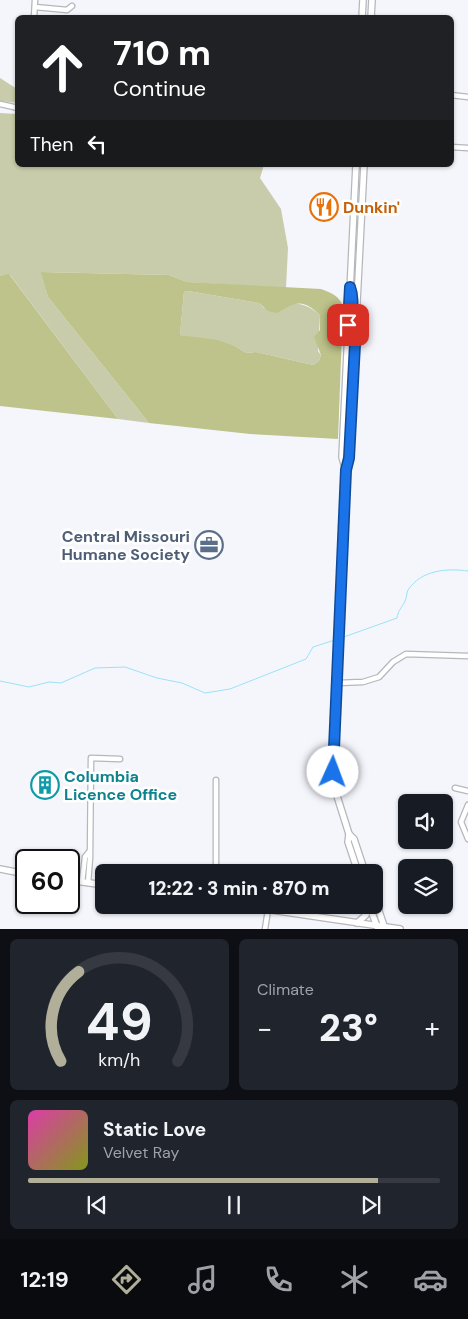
<!DOCTYPE html>
<html lang="en">
<head>
<meta charset="utf-8">
<style>
	body { margin:0; font-family:"DM Sans",sans-serif; background:#20242c; color:#f1f3f6; height:100vh; display:flex; flex-direction:column; font-size:19px; white-space:nowrap }
	* { box-sizing:border-box; margin:0 }
	p { font-size:16px; color:#9ea1a6 }
	.icon { flex:none; width:28px; height:28px; fill:none; stroke:currentColor; stroke-width:2; stroke-linecap:round; stroke-linejoin:round }
	.map { position:relative; height:929px; overflow:hidden }
	.details { display:flex; flex-direction:column; gap:10px; padding:10px; background:#0d0f14; flex:1 }
	.details>* { flex:none }
	.hud { position:absolute; left:15px; top:15px; width:439px; height:152px; border-radius:8px; box-shadow:0 1px 4px #0004; background:#202124; color:#fff; overflow:hidden }
	.buttons { position:absolute; left:398px; top:794px; display:grid; gap:10px }
	.buttons a { display:grid; place-items:center; width:55px; height:55px; border-radius:8px; background:#171b24; box-shadow:0 1px 4px #0004; font-size:25px }
	.speed { position:absolute; left:15px; top:849px; display:flex; gap:10px; font-size:25px; font-weight:700; text-align:center }
	.speed>* { display:grid; place-content:center; width:65px; height:65px; border-radius:50%; background:#171b24; box-shadow:0 1px 4px #0004; line-height:1 }
	.speed .limit { border:2px solid #111; border-radius:8px; background:#fff; color:#111 }
	.pin { position:absolute; display:grid; place-items:center; width:42px; height:42px; color:#fff; margin:-21px; border-radius:10px; box-shadow:0 2px 8px #0006 }
	.me { position:absolute; width:55px; margin:-28px; rotate:2deg; stroke-linejoin:round; filter:drop-shadow(0 0 4px #0008) }
	.turn { display:flex; align-items:center; gap:18px; height:105px; padding:0 15px; font-size:22px }
	.turn .icon { width:65px; height:65px; stroke-width:2.5 }
	.turn b { display:block; font-size:35px; line-height:42px }
	.then { display:flex; align-items:center; height:48px; padding:0 15px; background:#0003; gap:10px; font-size:19px }
	.big { font-size:38px; font-weight:800; line-height:1.1 }
	.details .card { flex:1; display:flex; flex-direction:column; justify-content:center; gap:8px; min-width:0; padding:0 18px; border-radius:8px; background:#20242c }
	.details .dial { align-items:center; gap:0 }
	.dial svg { height:130px; overflow:visible; fill:none; stroke:#363941; stroke-width:7; stroke-linecap:round; text-anchor:middle }
	.dial text { fill:#f1f3f6; stroke:none }
	.song { display:flex; align-items:center; gap:15px }
	.cover { width:60px; height:60px; border-radius:8px; background:linear-gradient(135deg,hsl(320 70% 55%),hsl(70 70% 35%)) }
	.played { height:5px; border-radius:2px; background:linear-gradient(90deg,#b1af99 85%,#363941 85%) }
	.keys { display:flex; justify-content:space-around; direction:ltr }
	.heat { display:flex; justify-content:space-between; align-items:center; font-size:28px; direction:ltr }
	.details .tiles { flex:1; display:grid; gap:10px; grid-template-columns:1fr 1fr }
	.card:last-child { grid-column:span 2 }
	.trip { position:absolute; left:95px; top:864px; width:288px; height:50px; border-radius:8px; background:#171b24; box-shadow:0 1px 4px #0004; font-weight:800; line-height:50px; text-align:center }
	.tabs { display:flex; height:80px; justify-content:space-around; align-items:center; background:#090b0e; color:#9ea1a6 }
	.tabs .icon { width:35px; height:35px }
	.tabs .on { color:#b1af99 }
	.tabs b { font-size:22px; color:#f1f3f6 }
	.map>svg:first-child { display:block }
	.green { fill:#c9ccaa }
	.forest { fill:#bdc38a; fill-rule:evenodd }
	.lines { fill:none; stroke-linecap:round; stroke-linejoin:round }
	.stream { stroke:#9be2f6; stroke-width:1 }
	.minor-casing { stroke:#b6b7bc; stroke-width:7 }
	.major-casing { stroke:#b6b7bc; stroke-width:8 }
	.minor { stroke:#fff; stroke-width:4.5 }
	.major { stroke:#fff; stroke-width:5.5 }
	.route-casing { stroke:#114b97; stroke-width:12 }
	.route { stroke:#1a73e8; stroke-width:9 }
	.labels { text-anchor:middle; stroke-width:5; stroke-linejoin:round; paint-order:stroke }
	.food-label { font-size:16px; font-weight:bold; fill:#c56008; stroke:#fff; text-anchor:start }
	.service-label { font-size:16px; font-weight:bold; fill:#4e5e75; stroke:#fff; text-anchor:end }
	.culture-label { font-size:16px; font-weight:bold; fill:#0d838f; stroke:#fff; text-anchor:start }
</style>
</head>
<body>
<div class="map">
<svg width="468" height="929" viewBox="0 0 468 929">
	<rect width="100%" height="100%" fill="#f5f6fc"/>
	<g class="green">
		<polygon points="0,78 17,89 17,103 0,101"/>
		<polygon points="0,113 17,114 18,165 264,165 260,178 281,209 288,248 286,288 187,282 169,275 42,272 48,297 149,423 118,419 10,275 0,276"/>
		<path d="M188 291 259 303 264 308 281 310C293 298 309 305 320 315L318 351 321 355 319 361 313 365 256 352 246 353 235 346 180 335 184 292Z"/>
	</g>
	<g class="forest">
		<path d="M41 272 169 275 187 282 321 289C332 293 339 296 343 306L338 439 250 434 149 423 48 297ZM188 291 259 303 268 311 277 313C296 302 302 298 320 315V330L314 337 321 355 319 361 313 365 256 352 246 353 235 346 217 340 180 335 184 292Z"/>
		<polygon points="9,274 118,419 0,406 0,276"/>
	</g>
	<g class="lines">
		<g class="stream">
			<path d="M341 638 397 618C398 610 402 608 405 601 407 598 406 594 408 590 421 570 447 568 468 571"/>
			<polyline points="0,681 29,687 49,682 61,683 95,668 125,667 157,678 182,683 205,693 230,689 306,659 313,647 338,639"/>
		</g>
		<defs>
			<g id="minor">
				<polyline points="35,7 67,10 72,6"/>
				<polyline points="34,18 35,0"/>
				<polyline points="451,95 468,97"/>
				<polyline points="0,104 18,108"/>
				<polyline points="451,147 468,148"/>
				<polyline points="337,683 363,682 379,677 393,662 406,654 468,656"/>
				<polyline points="455,788 468,791"/>
				<polyline points="468,805 461,822 468,839"/>
				<polyline points="216,872 216,780"/>
				<polyline points="82,882 85,857 89,852"/>
				<polyline points="88,883 90,858 91,758 120,759"/>
				<polyline points="265,929 268,910"/>
			</g>
			<g id="major">
				<polyline points="362,18 363,0"/>
				<polyline points="371,18 372,0"/>
				<polyline points="345,468 342,457 356,165"/>
				<polyline points="349,834 354,839 365,872"/>
				<polyline points="0,869 26,874"/>
				<polyline points="358,872 348,842 349,834 337,796 333,772 346,470 349,458 364,165"/>
				<polyline points="69,880 104,885"/>
				<polyline points="374,896 385,929"/>
				<polyline points="237,905 400,929"/>
				<polyline points="369,905 378,929"/>
				<polyline points="357,923 366,915 368,905"/>
			</g>
		</defs>
		<use href="#minor" class="minor-casing"/>
		<use href="#major" class="major-casing"/>
		<use href="#minor" class="minor"/>
		<use href="#major" class="major"/>
	</g>
	<g class="lines">
		<defs>
			<path id="route" d="M333 772 346 470 349 458 355 344C346 328 357 305 350 287L348 325"/>
		</defs>
		<use href="#route" class="route-casing"/>
		<use href="#route" class="route"/>
	</g>
	<defs>
		<symbol id="restaurant-ring" viewBox="-11 -11 22 22"><circle r="9.5" fill="#fff" stroke="#e8710a" stroke-width="1.5"/><path d="M-5-6h1v4h1v-4h1v4h1v-4h1v5L-1.5 .5V6h-2V.5L-5-1ZM5-6V6H3V1.5H1.5Q1.5-4 5-6Z" fill="#e8710a"/></symbol>
		<symbol id="office-ring" viewBox="-11 -11 22 22"><circle r="9.5" fill="#fff" stroke="#5c6f8a" stroke-width="1.5"/><path d="M-6-3h4V-5.5h4V-3h4V5H-6ZM-1-4.5V-3h2v-1.5ZM-6 0V1H6V0Z" fill="#5c6f8a"/></symbol>
		<symbol id="building-ring" viewBox="-11 -11 22 22"><circle r="9.5" fill="#fff" stroke="#0f9aa8" stroke-width="1.5"/><path d="M-4-6H4V6H1V3H-1V6H-4ZM-2.5-4.3h1.7v1.8h-1.7ZM.8-4.3h1.7v1.8H.8ZM-2.5-1h1.7V.8h-1.7ZM.8-1h1.7V.8H.8Z" fill="#0f9aa8"/></symbol>
	</defs>
	<g fill-rule="evenodd">
		<use href="#restaurant-ring" x="308" y="191" width="32" height="32"/>
		<use href="#office-ring" x="193" y="529" width="32" height="32"/>
		<use href="#building-ring" x="29" y="769" width="32" height="32"/>
	</g>
	<g class="labels">
		<g class="food-label">
			<text x="343" y="213">Dunkin'</text>
		</g>
		<g class="service-label">
			<text x="190" y="542">Central Missouri<tspan x="190" dy="18">Humane Society</tspan></text>
		</g>
		<g class="culture-label">
			<text x="64" y="782">Columbia<tspan x="64" dy="18">Licence Office</tspan></text>
		</g>
	</g>
</svg>
<div class="buttons">
<a><svg class="icon" aria-label="sound" viewBox="0 0 24 24"><path d="M4 9h4l5-4v14l-5-4H4zM17 9q2 3 0 6"/></svg></a>
<a><svg class="icon" aria-label="layers" viewBox="0 0 24 24"><path d="M12 4l9 5-9 5-9-5zM3 14l9 5 9-5"/></svg></a>
</div>
<div class="speed"><div class="limit">60</div></div>
<div class="pin" style="left:348px;top:325px;background:#d93025"><svg class="icon" aria-label="arrive" viewBox="0 0 24 24"><path d="M6 21V4h12l-3 4 3 4H6"/></svg></div>
<svg class="me" style="left:333px;top:772px" viewBox="-20 -20 40 40"><circle r="19" fill="#fff"/><path d="M0-13L10 11 0 6-10 11z" fill="#1a73e8"/></svg>
<div class="trip">12:22 · 3 min · 870 m</div>
<div class="hud">
<div class="turn"><svg class="icon" aria-label="ahead" viewBox="0 0 24 24"><path d="M12 20V5M6 11l6-6 6 6"/></svg><div><b>710 m</b>Continue</div></div>
<div class="then">Then<svg class="icon" aria-label="left" viewBox="0 0 24 24"><path d="M17 20v-9H6M10 6l-5 5 5 5"/></svg></div>
</div>
</div>
<section class="details">
<div class="tiles">
<div class="card dial"><svg viewBox="0 0 100 80">
<path d="M14 69A42 42 0 1 1 86 69"/>
<path d="M14 69A42 42 0 0 1 25 14" stroke="#b1af99"/>
<text x="50" y="56" font-size="32" font-weight="700">49</text>
<text x="50" y="72" font-size="11">km/h</text>
</svg></div>
<div class="card"><p>Climate</p>
<div class="heat"><a>−</a><b class="big">23°</b><a>+</a></div>
</div>
<div class="card">
<div class="song"><i class="cover"></i><div><b>Static Love</b><p>Velvet Ray</p></div></div>
<div class="played"></div>
<div class="keys"><svg class="icon" aria-label="previous" viewBox="0 0 24 24"><path d="M18 5L8 12l10 7zM5 5v14"/></svg><svg class="icon" aria-label="pause" viewBox="0 0 24 24"><path d="M8 5v14M16 5v14"/></svg><svg class="icon" aria-label="next" viewBox="0 0 24 24"><path d="M6 5l10 7-10 7zM19 5v14"/></svg></div>
</div>
</div>
</section>
<nav class="tabs">
<b>12:19</b>
<svg class="icon on" aria-label="directions" viewBox="0 0 24 24"><path d="M12 3l9 9-9 9-9-9zM9 14v-3h6M13 9l2 2-2 2"/></svg>
<svg class="icon" aria-label="music" viewBox="0 0 24 24"><path d="M9 18V5l10-2v13"/><circle cx="6" cy="18" r="3"/><circle cx="16" cy="16" r="3"/></svg>
<svg class="icon" aria-label="phone" viewBox="0 0 24 24"><path d="M5 4h4l2 5-3 2q2 4 5 5l2-3 5 2v4C11 20 4 13 5 4z"/></svg>
<svg class="icon" aria-label="climate" viewBox="0 0 24 24"><path d="M12 3v18M4 7l16 10M4 17L20 7"/></svg>
<svg class="icon" aria-label="car" viewBox="0 0 24 24"><path d="M5 17H2v-5l4-1 3-4h7l3 4 3 1v5h-3M9 17h6M6 11h13"/><circle cx="7" cy="17" r="2"/><circle cx="17" cy="17" r="2"/></svg>
</nav>
</body>
</html>
